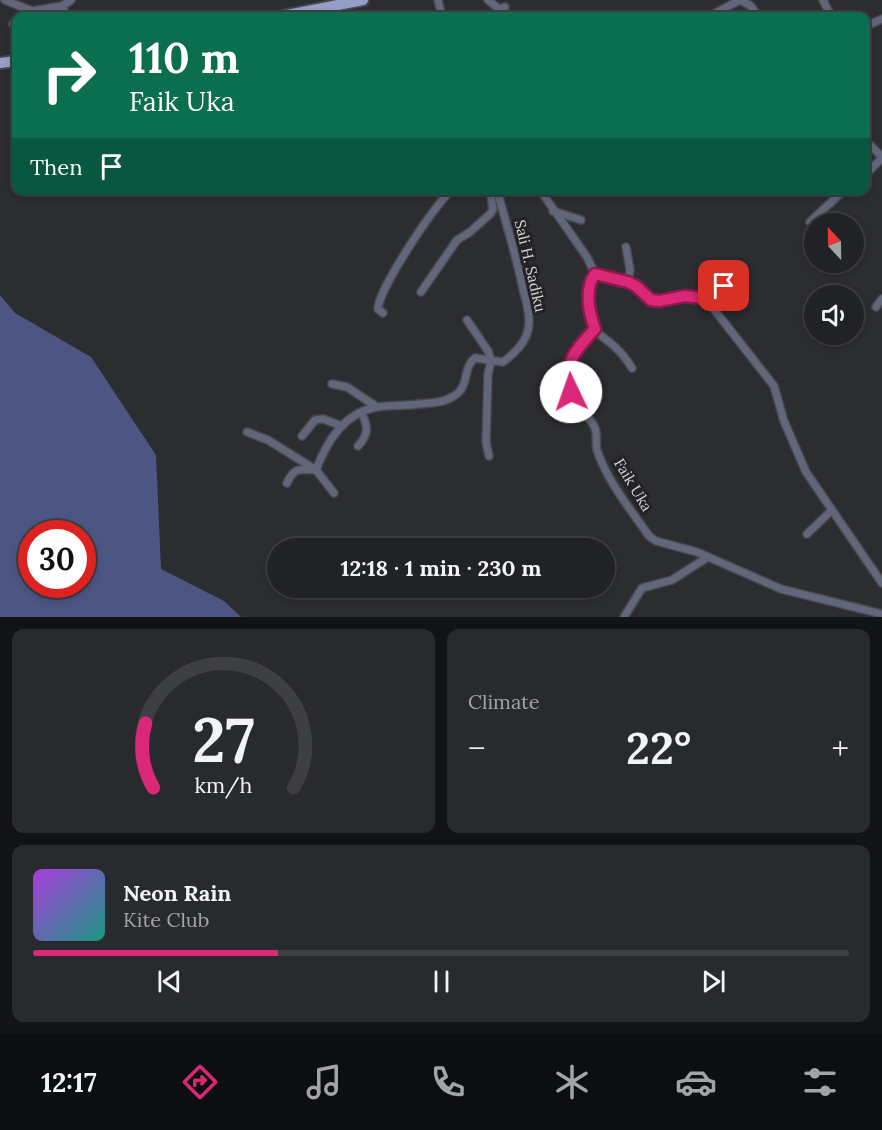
<!DOCTYPE html>
<html lang="en">
<head>
<meta charset="utf-8">
<style>
	body { margin:0; font-family:Lora,serif; background:#292a2d; color:#f1f3f6; height:100vh; display:flex; flex-direction:column; font-size:22px; white-space:nowrap }
	* { box-sizing:border-box; margin:0 }
	p { font-size:20px; color:#a2a4a7 }
	.icon { flex:none; width:33px; height:33px; fill:none; stroke:currentColor; stroke-width:2; stroke-linecap:round; stroke-linejoin:round }
	.map { position:relative; height:617px; overflow:hidden }
	.panel { display:flex; flex-direction:column; gap:12px; padding:12px; background:#121314; flex:1 }
	.panel>* { flex:none }
	.guide { position:absolute; left:12px; top:12px; width:858px; height:183px; border-radius:12px; box-shadow:0 3px 9px #0003,0 0 0 2px #3e3f42; background:#0b6e4f; color:#fff; overflow:hidden }
	.needle { width:39px; rotate:338deg }
	.fabs { position:absolute; left:804px; top:213px; display:grid; gap:12px }
	.fabs a { display:grid; place-items:center; width:60px; height:60px; border-radius:50%; background:#212225; box-shadow:0 3px 9px #0003,0 0 0 2px #3e3f42; font-size:30px }
	.speed { position:absolute; left:18px; top:520px; display:flex; gap:12px; font-size:30px; font-weight:700; text-align:center }
	.speed>* { display:grid; place-content:center; width:78px; height:78px; border-radius:50%; background:#212225; box-shadow:0 3px 9px #0003,0 0 0 2px #3e3f42; line-height:1 }
	.speed .limit { border:9px solid #d22; background:#fff; color:#111 }
	.pin { position:absolute; display:grid; place-items:center; width:51px; height:51px; color:#fff; margin:-26px; border-radius:12px; box-shadow:0 3px 9px #0006 }
	.me { position:absolute; width:66px; margin:-33px; rotate:357deg; stroke-linejoin:round; filter:drop-shadow(0 0 4px #0008) }
	.turn { display:flex; align-items:center; gap:21px; height:126px; padding:0 18px; font-size:27px }
	.turn .icon { width:78px; height:78px; stroke-width:2.5 }
	.turn b { display:block; font-size:42px; line-height:51px }
	.then { display:flex; align-items:center; height:57px; padding:0 18px; background:#0003; gap:12px; font-size:22px }
	.big { font-size:45px; font-weight:700; line-height:1.1 }
	.panel .tile { flex:1; display:flex; flex-direction:column; justify-content:center; gap:9px; min-width:0; padding:0 21px; border-radius:12px; background:#292a2d }
	.panel .dial { align-items:center; gap:0 }
	.dial svg { height:156px; overflow:visible; fill:none; stroke:#3e3f42; stroke-width:7; stroke-linecap:round; text-anchor:middle }
	.dial text { fill:#f1f3f6; stroke:none }
	.song { display:flex; align-items:center; gap:18px }
	.cover { width:72px; height:72px; border-radius:9px; background:linear-gradient(135deg,hsl(280 70% 55%),hsl(170 70% 35%)) }
	.played { height:6px; border-radius:3px; background:linear-gradient(90deg,#db2777 30%,#3e3f42 30%) }
	.keys { display:flex; justify-content:space-around; direction:ltr }
	.heat { display:flex; justify-content:space-between; align-items:center; font-size:33px; direction:ltr }
	.panel .tiles { flex:1; display:grid; gap:12px; grid-template-columns:1fr 1fr }
	.tile:last-child { grid-column:span 2 }
	.trip { position:absolute; left:267px; top:538px; width:348px; height:60px; border-radius:30px; background:#212225; box-shadow:0 3px 9px #0003,0 0 0 2px #3e3f42; font-weight:700; line-height:60px; text-align:center }
	.dock { display:flex; height:96px; justify-content:space-around; align-items:center; background:#0d0e0f; color:#a2a4a7 }
	.dock .icon { width:42px; height:42px }
	.dock .on { color:#db2777 }
	.dock b { font-size:27px; color:#f1f3f6 }
	.map>svg:first-child { display:block }
	.forest { fill:#4d5583; fill-rule:evenodd }
	.lines { fill:none; stroke-linecap:round; stroke-linejoin:round }
	.street-casing { stroke:#48484c; stroke-width:10 }
	.primary-casing { stroke:#48484c; stroke-width:14 }
	.street { stroke:#62667b; stroke-width:7 }
	.primary { stroke:#959dc9; stroke-width:10 }
	.route-casing { stroke:#8e194d; stroke-width:15 }
	.route { stroke:#db2777; stroke-width:10 }
	.labels { text-anchor:middle; stroke-width:6; stroke-linejoin:round; paint-order:stroke }
	.street-label { font-size:15px; fill:#d8d8db; stroke:#232327 }
</style>
</head>
<body>
<div class="map">
<svg width="882" height="617" viewBox="0 0 882 617">
	<rect width="100%" height="100%" fill="#2c2d31"/>
	<path class="forest" d="M0 295 15 313 91 357 156 455 161 569 224 601 241 617H0ZM32 534H82V585H32Z"/>
	<g class="lines">
		<defs>
			<g id="street">
				<polyline points="5,0 32,11 62,6 67,16"/>
				<polyline points="438,0 442,16"/>
				<polyline points="488,0 499,9 505,7"/>
				<polyline points="823,0 831,16"/>
				<polyline points="62,6 71,0"/>
				<polyline points="710,16 740,0 751,6 758,16"/>
				<polyline points="13,24 16,22"/>
				<polyline points="866,26 882,19"/>
				<polyline points="866,141 882,157"/>
				<polyline points="866,174 882,158"/>
				<path d="M540 190 587 257 595 274 636 286 651 300C671 303 691 288 709 303L774 386 784 421 806 472 882 583"/>
				<polyline points="553,211 581,220"/>
				<polyline points="810,222 844,190"/>
				<polyline points="626,247 630,270 628,282"/>
				<path d="M595 274C586 286 586 317 595 330 601 337 611 342 617 349 623 354 628 362 632 368"/>
				<polyline points="421,292 457,240 470,232 491,213 493,209 490,190"/>
				<polyline points="702,298 724,286"/>
				<polyline points="876,307 882,299"/>
				<path d="M383 313 378 309C378 290 436 202 452 190"/>
				<polyline points="467,320 488,351 491,361 488,374 486,442 489,456"/>
				<path d="M595 329C572 354 557 373 579 406 584 413 591 419 595 428 598 435 595 443 597 450 607 481 631 510 649 536L656 541 697 552 781 589 882 614"/>
				<polyline points="332,384 347,387 377,407"/>
				<polyline points="247,432 268,440 316,470 334,493"/>
				<polyline points="302,436 315,420 323,419 342,426"/>
				<path d="M358 446C369 434 368 428 362 413"/>
				<path d="M287 483C294 467 300 469 316 470 327 441 344 413 377 407 390 405 405 406 418 404 431 403 443 403 454 396 470 387 462 368 475 358L503 362C513 355 526 342 528 330 531 316 526 301 523 289 516 255 506 223 497 190"/>
				<polyline points="807,534 831,511"/>
				<polyline points="624,617 642,588 672,580 708,557"/>
			</g>
			<g id="primary">
				<polyline points="282,16 363,0"/>
				<polyline points="0,63 16,61"/>
			</g>
		</defs>
		<use href="#street" class="street-casing"/>
		<use href="#primary" class="primary-casing"/>
		<use href="#street" class="street"/>
		<use href="#primary" class="primary"/>
	</g>
	<g class="lines">
		<defs>
			<path id="route" d="M571 392C564 360 575 351 595 329 589 313 584 289 595 274L628 282 636 286 651 300 659 301 685 296 702 298 724 286"/>
		</defs>
		<use href="#route" class="route-casing"/>
		<use href="#route" class="route"/>
	</g>
	<g class="labels">
		<g class="street-label">
			<text transform="translate(530 266) rotate(77)" y="5">Sali H. Sadiku</text>
			<text transform="translate(633 485) rotate(59)" y="5">Faik Uka</text>
		</g>
	</g>
</svg>
<div class="fabs">
<a><svg class="needle" viewBox="-14 -14 28 28"><path d="M0-13l5 13h-10z" fill="#e53935"/><path d="M0 13l5-13h-10z" fill="#a2a4a7"/></svg></a>
<a><svg class="icon" aria-label="sound" viewBox="0 0 24 24"><path d="M4 9h4l5-4v14l-5-4H4zM17 9q2 3 0 6"/></svg></a>
</div>
<div class="speed"><div class="limit">30</div></div>
<div class="pin" style="left:724px;top:286px;background:#d93025"><svg class="icon" aria-label="arrive" viewBox="0 0 24 24"><path d="M6 21V4h12l-3 4 3 4H6"/></svg></div>
<svg class="me" style="left:571px;top:392px" viewBox="-20 -20 40 40"><circle r="19" fill="#fff"/><path d="M0-13L10 11 0 6-10 11z" fill="#db2777"/></svg>
<div class="trip">12:18 · 1 min · 230 m</div>
<div class="guide">
<div class="turn"><svg class="icon" aria-label="right" viewBox="0 0 24 24"><path d="M7 20v-9h11M14 6l5 5-5 5"/></svg><div><b>110 m</b>Faik Uka</div></div>
<div class="then">Then<svg class="icon" aria-label="arrive" viewBox="0 0 24 24"><path d="M6 21V4h12l-3 4 3 4H6"/></svg></div>
</div>
</div>
<section class="panel">
<div class="tiles">
<div class="tile dial"><svg viewBox="0 0 100 80">
<path d="M14 69A42 42 0 1 1 86 69"/>
<path d="M14 69A42 42 0 0 1 10 36" stroke="#db2777"/>
<text x="50" y="56" font-size="32" font-weight="700">27</text>
<text x="50" y="72" font-size="11">km/h</text>
</svg></div>
<div class="tile"><p>Climate</p>
<div class="heat"><a>−</a><b class="big">22°</b><a>+</a></div>
</div>
<div class="tile">
<div class="song"><i class="cover"></i><div><b>Neon Rain</b><p>Kite Club</p></div></div>
<div class="played"></div>
<div class="keys"><svg class="icon" aria-label="previous" viewBox="0 0 24 24"><path d="M18 5L8 12l10 7zM5 5v14"/></svg><svg class="icon" aria-label="pause" viewBox="0 0 24 24"><path d="M8 5v14M16 5v14"/></svg><svg class="icon" aria-label="next" viewBox="0 0 24 24"><path d="M6 5l10 7-10 7zM19 5v14"/></svg></div>
</div>
</div>
</section>
<nav class="dock">
<b>12:17</b>
<svg class="icon on" aria-label="directions" viewBox="0 0 24 24"><path d="M12 3l9 9-9 9-9-9zM9 14v-3h6M13 9l2 2-2 2"/></svg>
<svg class="icon" aria-label="music" viewBox="0 0 24 24"><path d="M9 18V5l10-2v13"/><circle cx="6" cy="18" r="3"/><circle cx="16" cy="16" r="3"/></svg>
<svg class="icon" aria-label="phone" viewBox="0 0 24 24"><path d="M5 4h4l2 5-3 2q2 4 5 5l2-3 5 2v4C11 20 4 13 5 4z"/></svg>
<svg class="icon" aria-label="climate" viewBox="0 0 24 24"><path d="M12 3v18M4 7l16 10M4 17L20 7"/></svg>
<svg class="icon" aria-label="car" viewBox="0 0 24 24"><path d="M5 17H2v-5l4-1 3-4h7l3 4 3 1v5h-3M9 17h6M6 11h13"/><circle cx="7" cy="17" r="2"/><circle cx="17" cy="17" r="2"/></svg>
<svg class="icon" aria-label="filters" viewBox="0 0 24 24"><path d="M4 7h16M4 17h16"/><circle cx="9" cy="7" r="2"/><circle cx="15" cy="17" r="2"/></svg>
</nav>
</body>
</html>
